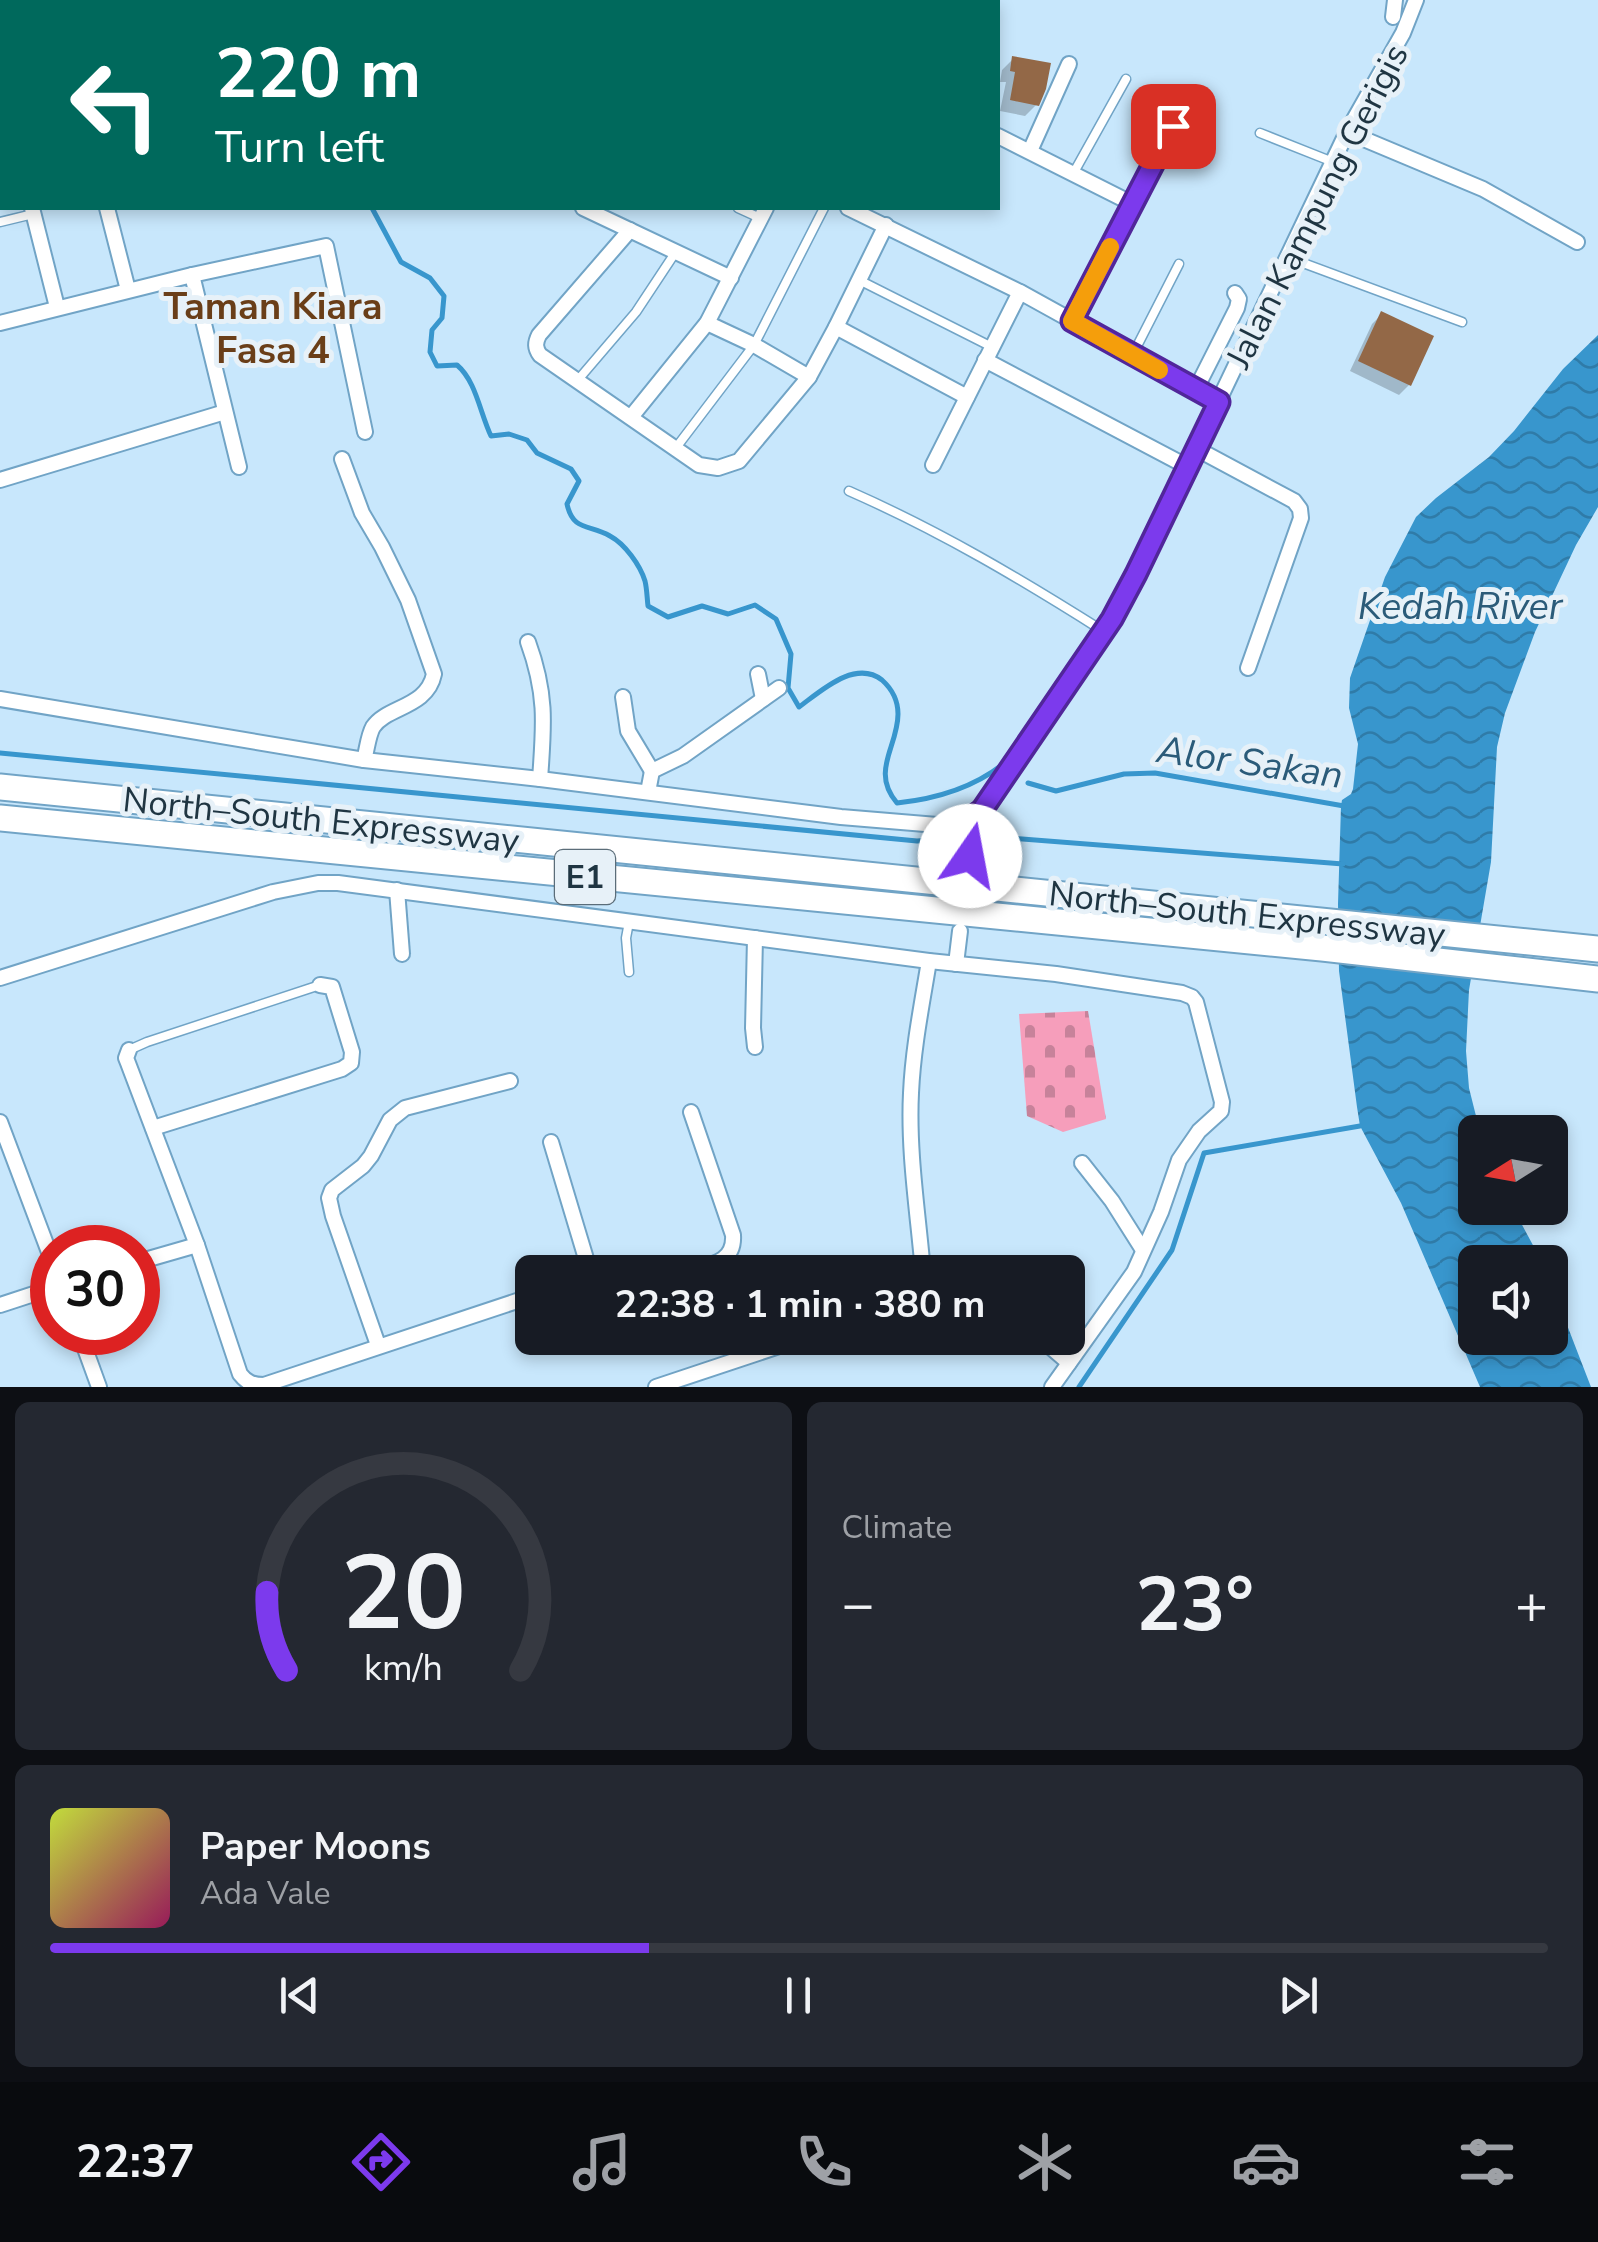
<!DOCTYPE html>
<html lang="en">
<head>
<meta charset="utf-8">
<style>
	body { margin:0; font-family:"Nunito Sans",sans-serif; background:#242831; color:#f1f3f6; height:100vh; display:flex; flex-direction:column; font-size:38px; white-space:nowrap }
	* { box-sizing:border-box; margin:0 }
	p { font-size:32px; color:#9ea1a6 }
	.icon { flex:none; width:55px; height:55px; fill:none; stroke:currentColor; stroke-width:2; stroke-linecap:round; stroke-linejoin:round }
	.map { position:relative; height:1387px; overflow:hidden }
	.panel { display:flex; flex-direction:column; gap:15px; padding:15px; background:#0d0f14; flex:1 }
	.panel>* { flex:none }
	.hud { position:absolute; left:0px; top:0px; width:1000px; height:210px; box-shadow:0 5px 15px #0003; background:#00695c; color:#fff; overflow:hidden }
	.needle { width:65px; rotate:259deg }
	.controls { position:absolute; left:1458px; top:1115px; display:grid; gap:20px }
	.controls a { display:grid; place-items:center; width:110px; height:110px; border-radius:15px; background:#171b24; box-shadow:0 5px 15px #0003; font-size:50px }
	.speed { position:absolute; left:30px; top:1225px; display:flex; gap:20px; font-size:50px; font-weight:700; text-align:center }
	.speed>* { display:grid; place-content:center; width:130px; height:130px; border-radius:50%; background:#171b24; box-shadow:0 5px 15px #0003; line-height:1 }
	.speed .limit { border:15px solid #d22; background:#fff; color:#111 }
	.pin { position:absolute; display:grid; place-items:center; width:85px; height:85px; color:#fff; margin:-42px; border-radius:20px; box-shadow:0 5px 15px #0006 }
	.me { position:absolute; width:110px; margin:-55px; rotate:12deg; stroke-linejoin:round; filter:drop-shadow(0 0 8px #0008) }
	.turn { display:flex; align-items:center; gap:35px; height:210px; padding:0 50px; font-size:45px }
	.turn .icon { width:130px; height:130px; stroke-width:2.5 }
	.turn b { display:block; font-size:70px; line-height:85px }
	.big { font-size:75px; font-weight:700; line-height:1.1 }
	.panel .tile { flex:1; display:flex; flex-direction:column; justify-content:center; gap:15px; min-width:0; padding:0 35px; border-radius:15px; background:#242831 }
	.panel .dial { align-items:center; gap:0 }
	.dial svg { height:260px; overflow:visible; fill:none; stroke:#363941; stroke-width:7; stroke-linecap:round; text-anchor:middle }
	.dial text { fill:#f1f3f6; stroke:none }
	.song { display:flex; align-items:center; gap:30px }
	.cover { width:120px; height:120px; border-radius:15px; background:linear-gradient(135deg,hsl(70 70% 55%),hsl(330 70% 35%)) }
	.played { height:10px; border-radius:5px; background:linear-gradient(90deg,#7c3aed 40%,#363941 40%) }
	.keys { display:flex; justify-content:space-around; direction:ltr }
	.heat { display:flex; justify-content:space-between; align-items:center; font-size:55px; direction:ltr }
	.panel .tiles { flex:1; display:grid; gap:15px; grid-template-columns:1fr 1fr }
	.tile:last-child { grid-column:span 2 }
	.trip { position:absolute; left:515px; top:1255px; width:570px; height:100px; border-radius:15px; background:#171b24; box-shadow:0 5px 15px #0003; font-weight:700; line-height:100px; text-align:center }
	.dock { display:flex; height:160px; justify-content:space-around; align-items:center; background:#090b0e; color:#9ea1a6 }
	.dock .icon { width:70px; height:70px }
	.dock .active { color:#7c3aed }
	.dock b { font-size:45px; color:#f1f3f6 }
	.map>svg:first-child { display:block }
	.cemetery { fill:url(#cemetery-stones) }
	.water { fill:url(#water-waves) }
	.shadow { fill:#0003 }
	.lines { fill:none; stroke-linecap:round; stroke-linejoin:round }
	.stream { stroke:#3896cd; stroke-width:5 }
	.building { fill:#936847 }
	.lane-casing { stroke:#71a4c6; stroke-width:11 }
	.street-casing { stroke:#71a4c6; stroke-width:18 }
	.highway-casing { stroke:#71a4c6; stroke-width:29 }
	.lane { stroke:#fff; stroke-width:8 }
	.street { stroke:#fff; stroke-width:14 }
	.highway { stroke:#fff; stroke-width:25 }
	.route-casing { stroke:#51269a; stroke-width:25 }
	.route { stroke:#7c3aed; stroke-width:18 }
	.slow { stroke:#f59e0b; stroke-width:18 }
	.labels { text-anchor:middle; stroke-width:10; stroke-linejoin:round; paint-order:stroke }
	.shield { fill:#e7f1f8; stroke:#5b6d79; stroke-width:2.5 }
	.shield-label { font-size:32px; font-weight:bold; fill:#1f3542 }
	.street-label { font-size:35px; fill:#1f3542; stroke:#e7f1f8 }
	.neighbourhood-label { font-size:38px; font-weight:bold; fill:#6a3e18; stroke:#e7f1f8 }
	.water-label { font-size:38px; font-style:italic; fill:#2b5b79; stroke:#e7f1f8 }
</style>
</head>
<body>
<div class="map">
<svg width="1598" height="1387" viewBox="0 0 1598 1387">
	<defs>
		<pattern id="cemetery-stones" width="16" height="16" patternUnits="userSpaceOnUse" patternTransform="scale(2.5)"><rect width="16" height="16" fill="#f69ebb"/><path d="M2 7V4a2 2 0 0 1 4 0v3zM10 15v-3a2 2 0 0 1 4 0v3z" fill="#c7829a"/></pattern>
		<pattern id="water-waves" width="16" height="10" patternUnits="userSpaceOnUse" patternTransform="scale(2.5)"><rect width="16" height="10" fill="#3896cd"/><path d="M0 5q4-4 8 0t8 0" fill="none" stroke="#2f7ba8"/></pattern>
	</defs>
	<rect width="100%" height="100%" fill="#c8e7fc"/>
	<polygon class="cemetery" points="1088,1011 1106,1119 1063,1132 1027,1116 1019,1014"/>
	<polygon class="water" points="1598,335 1598,507 1576,545 1535,632 1505,713 1497,747 1491,862 1469,990 1466,1051 1469,1088 1480,1132 1475,1132 1475,1208 1513,1208 1542,1262 1475,1262 1475,1338 1550,1338 1550,1281 1591,1387 1480,1387 1401,1203 1360,1126 1357,1107 1339,971 1338,904 1341,806 1342,800 1351,794 1353,789 1358,744 1349,708 1350,678 1385,577 1416,517 1436,498 1489,457 1514,431 1563,369"/>
	<g class="shadow">
		<polygon points="1013,59 1037,104 1025,116 1000,111 1006,82 1000,82 1002,70"/>
		<polygon points="1382,314 1409,385 1399,395 1350,371 1372,324"/>
	</g>
	<g class="lines">
		<g class="stream">
			<polyline points="407,2 409,0"/>
			<path d="M372 208 401 262 430 278 444 296 442 318 432 330 430 352 437 366 457 365C476 381 480 413 491 436L509 434 527 440 537 453 571 469 579 481 567 504C573 532 590 524 610 536 625 544 640 565 645 581 647 589 647 598 648 606L668 617 702 606 728 614 755 605 776 619 791 654 788 688 799 707C821 691 855 659 882 680 892 689 898 699 898 714 898 747 870 771 897 803 935 799 971 789 1002 765"/>
			<polyline points="0,753 917,841 964,838"/>
			<polyline points="1028,783 1056,791 1124,774 1155,773 1344,806"/>
			<polyline points="983,836 1343,864"/>
			<polyline points="1079,1387 1172,1250 1204,1153 1360,1126"/>
		</g>
	</g>
	<g class="building">
		<polygon points="1012,56 1051,63 1046,89 1039,106 1010,100 1015,72 1010,71"/>
		<polygon points="1381,311 1434,336 1411,386 1358,361"/>
	</g>
	<g class="lines">
		<defs>
			<g id="lane">
				<polyline points="133,0 134,2"/>
				<polyline points="1260,133 1333,162"/>
				<polyline points="1073,174 1126,79"/>
				<polyline points="738,208 760,218"/>
				<polyline points="0,222 33,214"/>
				<polyline points="1287,257 1462,322"/>
				<polyline points="859,280 992,347"/>
				<polyline points="1133,354 1179,264"/>
				<polyline points="577,381 636,312 677,250"/>
				<polyline points="675,449 754,345 824,208"/>
				<path d="M849 491C940 531 1019 578 1103 631"/>
				<polyline points="629,922 626,938 629,972"/>
				<polyline points="129,1050 147,1042 320,985"/>
			</g>
			<g id="street">
				<polyline points="53,0 54,2"/>
				<polyline points="190,0 190,2"/>
				<polyline points="720,0 725,2"/>
				<polyline points="632,2 633,0"/>
				<polyline points="1393,17 1395,0"/>
				<polyline points="0,82 2,91"/>
				<polyline points="0,130 2,129"/>
				<polyline points="1347,132 1483,189 1577,242"/>
				<polyline points="998,136 1133,204"/>
				<polyline points="1030,151 1069,64"/>
				<polyline points="32,208 57,307"/>
				<polyline points="107,208 128,290"/>
				<polyline points="583,208 731,278"/>
				<polyline points="848,208 1020,292 1219,402"/>
				<path d="M630 230 539 335C535 343 535 348 540 355L699 465 718 468 739 461 809 377 836 327 886 225"/>
				<polyline points="1072,321 1173,126"/>
				<polyline points="0,323 192,275"/>
				<polyline points="707,323 754,345 809,377"/>
				<polyline points="836,327 967,397"/>
				<polyline points="985,360 1188,467"/>
				<polyline points="1196,389 1237,308 1239,299 1235,293"/>
				<polyline points="631,417 707,323 766,208"/>
				<polyline points="1197,449 1294,501 1300,509 1301,518 1248,668"/>
				<path d="M342 459 362 513 382 547 408 600 434 674C427 708 387 706 373 727 368 736 367 750 364 760"/>
				<polyline points="933,465 1020,292"/>
				<polyline points="239,467 192,275 326,246 365,432"/>
				<polyline points="0,480 225,412"/>
				<path d="M528 642C547 694 544 725 540 779"/>
				<polyline points="758,674 763,699"/>
				<polyline points="623,697 628,731 652,771"/>
				<polyline points="0,699 364,760 540,779 841,817 937,825 969,820 983,810 1112,619 1136,574 1347,132 1403,33 1416,0"/>
				<polyline points="648,792 652,771 683,756 779,688"/>
				<polyline points="969,820 972,843 971,856"/>
				<polyline points="397,890 402,954"/>
				<polyline points="755,938 753,1028 755,1047"/>
				<polyline points="956,964 960,931"/>
				<polyline points="0,978 273,892 318,883 338,883 929,961 1056,974 1182,993 1192,997 1196,1002 1222,1102 1221,1111 1199,1131 1179,1160 1161,1212 1134,1272 1052,1387"/>
				<path d="M129 1050 126 1058 128 1063 197 1245 240 1374C247 1383 253 1385 264 1385L532 1296"/>
				<polyline points="0,1122 52,1260"/>
				<polyline points="153,1128 342,1069 351,1063 352,1052 332,987 320,985"/>
				<polyline points="551,1142 590,1272"/>
				<polyline points="1082,1163 1112,1201 1143,1250"/>
				<polyline points="138,1262 197,1245"/>
				<path d="M686 1272C708 1265 735 1264 733 1235L691 1112"/>
				<path d="M923 1272C918 1213 908 1152 911 1093 913 1048 922 1004 929 961"/>
				<polyline points="0,1305 52,1288"/>
				<polyline points="79,1332 99,1387"/>
				<polyline points="1040,1338 1069,1363"/>
				<polyline points="378,1345 333,1216 329,1198 332,1190 363,1166 371,1156 390,1120 405,1108 510,1081"/>
				<polyline points="656,1387 803,1338"/>
			</g>
			<g id="highway">
				<polyline points="0,787 1598,949"/>
				<polyline points="0,818 1322,948 1598,979"/>
			</g>
		</defs>
		<use href="#lane" class="lane-casing"/>
		<use href="#street" class="street-casing"/>
		<use href="#highway" class="highway-casing"/>
		<use href="#lane" class="lane"/>
		<use href="#street" class="street"/>
		<use href="#highway" class="highway"/>
	</g>
	<g class="lines">
		<defs>
			<polyline id="route" points="970,856 972,843 969,820 982,810 1112,619 1136,574 1219,402 1072,321 1173,126"/>
		</defs>
		<use href="#route" class="route-casing"/>
		<use href="#route" class="route"/>
		<polyline class="slow" points="1110,247 1072,321 1159,370"/>
	</g>
	<g class="labels">
		<rect class="shield" x="555" y="850" width="60" height="54" rx="8"/>
		<g class="shield-label">
			<text x="585" y="888">E1</text>
		</g>
		<g class="street-label">
			<text transform="translate(1317 206) rotate(-63)" y="12">Jalan Kampung Gerigis</text>
			<text transform="translate(321 820) rotate(6)" y="12">North–South Expressway</text>
			<text transform="translate(1247 914) rotate(6)" y="12">North–South Expressway</text>
		</g>
		<g class="neighbourhood-label">
			<text x="273" y="319">Taman Kiara<tspan x="273" dy="44">Fasa 4</tspan></text>
		</g>
		<g class="water-label">
			<text x="1460" y="619">Kedah River</text>
			<text transform="translate(1250 762) rotate(8)" y="13">Alor Sakan</text>
		</g>
	</g>
</svg>
<div class="controls">
<a><svg class="needle" viewBox="-14 -14 28 28"><path d="M0-13l5 13h-10z" fill="#e53935"/><path d="M0 13l5-13h-10z" fill="#9ea1a6"/></svg></a>
<a><svg class="icon" aria-label="sound" viewBox="0 0 24 24"><path d="M4 9h4l5-4v14l-5-4H4zM17 9q2 3 0 6"/></svg></a>
</div>
<div class="speed"><div class="limit">30</div></div>
<div class="pin" style="left:1173px;top:126px;background:#d93025"><svg class="icon" aria-label="arrive" viewBox="0 0 24 24"><path d="M6 21V4h12l-3 4 3 4H6"/></svg></div>
<svg class="me" style="left:970px;top:856px" viewBox="-20 -20 40 40"><circle r="19" fill="#fff"/><path d="M0-13L10 11 0 6-10 11z" fill="#7c3aed"/></svg>
<div class="trip">22:38 · 1 min · 380 m</div>
<div class="hud">
<div class="turn"><svg class="icon" aria-label="left" viewBox="0 0 24 24"><path d="M17 20v-9H6M10 6l-5 5 5 5"/></svg><div><b>220 m</b>Turn left</div></div>
</div>
</div>
<section class="panel">
<div class="tiles">
<div class="tile dial"><svg viewBox="0 0 100 80">
<path d="M14 69A42 42 0 1 1 86 69"/>
<path d="M14 69A42 42 0 0 1 8 45" stroke="#7c3aed"/>
<text x="50" y="56" font-size="32" font-weight="700">20</text>
<text x="50" y="72" font-size="11">km/h</text>
</svg></div>
<div class="tile"><p>Climate</p>
<div class="heat"><a>−</a><b class="big">23°</b><a>+</a></div>
</div>
<div class="tile">
<div class="song"><i class="cover"></i><div><b>Paper Moons</b><p>Ada Vale</p></div></div>
<div class="played"></div>
<div class="keys"><svg class="icon" aria-label="previous" viewBox="0 0 24 24"><path d="M18 5L8 12l10 7zM5 5v14"/></svg><svg class="icon" aria-label="pause" viewBox="0 0 24 24"><path d="M8 5v14M16 5v14"/></svg><svg class="icon" aria-label="next" viewBox="0 0 24 24"><path d="M6 5l10 7-10 7zM19 5v14"/></svg></div>
</div>
</div>
</section>
<nav class="dock">
<b>22:37</b>
<svg class="icon active" aria-label="directions" viewBox="0 0 24 24"><path d="M12 3l9 9-9 9-9-9zM9 14v-3h6M13 9l2 2-2 2"/></svg>
<svg class="icon" aria-label="music" viewBox="0 0 24 24"><path d="M9 18V5l10-2v13"/><circle cx="6" cy="18" r="3"/><circle cx="16" cy="16" r="3"/></svg>
<svg class="icon" aria-label="phone" viewBox="0 0 24 24"><path d="M5 4h4l2 5-3 2q2 4 5 5l2-3 5 2v4C11 20 4 13 5 4z"/></svg>
<svg class="icon" aria-label="climate" viewBox="0 0 24 24"><path d="M12 3v18M4 7l16 10M4 17L20 7"/></svg>
<svg class="icon" aria-label="car" viewBox="0 0 24 24"><path d="M5 17H2v-5l4-1 3-4h7l3 4 3 1v5h-3M9 17h6M6 11h13"/><circle cx="7" cy="17" r="2"/><circle cx="17" cy="17" r="2"/></svg>
<svg class="icon" aria-label="filters" viewBox="0 0 24 24"><path d="M4 7h16M4 17h16"/><circle cx="9" cy="7" r="2"/><circle cx="15" cy="17" r="2"/></svg>
</nav>
</body>
</html>
